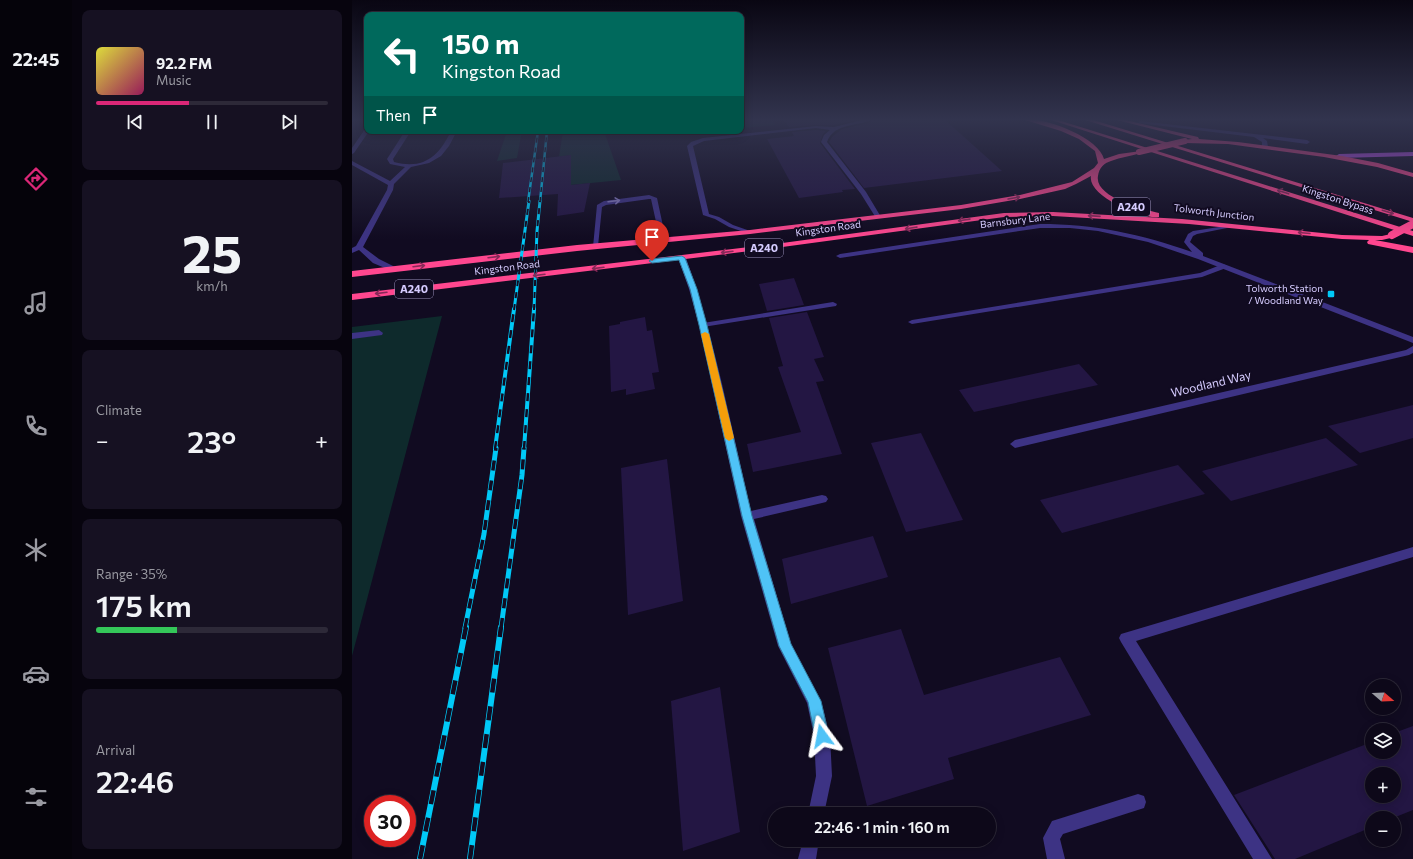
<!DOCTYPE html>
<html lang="en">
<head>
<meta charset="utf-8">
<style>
	body { margin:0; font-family:Commissioner,sans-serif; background:#161122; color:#f1f3f6; height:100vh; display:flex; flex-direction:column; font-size:15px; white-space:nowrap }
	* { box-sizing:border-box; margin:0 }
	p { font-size:13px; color:#9a9aa2 }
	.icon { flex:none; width:22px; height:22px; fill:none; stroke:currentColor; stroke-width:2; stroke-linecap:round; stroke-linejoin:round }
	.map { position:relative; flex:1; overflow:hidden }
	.side { display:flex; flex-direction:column; gap:10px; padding:10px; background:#07040e; width:280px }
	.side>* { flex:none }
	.top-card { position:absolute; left:12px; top:12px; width:380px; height:122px; border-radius:8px; box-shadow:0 2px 10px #0003,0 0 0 1px #2d2938; background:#00695c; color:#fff; overflow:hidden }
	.needle { width:26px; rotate:109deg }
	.fabs { position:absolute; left:1013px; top:679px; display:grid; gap:8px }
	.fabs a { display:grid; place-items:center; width:36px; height:36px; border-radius:50%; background:#0d0819; box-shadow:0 2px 10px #0003,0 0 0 1px #2d2938; font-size:20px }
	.speed { position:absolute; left:12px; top:795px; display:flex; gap:8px; font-size:20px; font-weight:700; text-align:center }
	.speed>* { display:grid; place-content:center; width:52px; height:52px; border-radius:50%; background:#0d0819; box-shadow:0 2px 10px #0003,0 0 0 1px #2d2938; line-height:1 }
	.speed .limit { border:6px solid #d22; background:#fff; color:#111 }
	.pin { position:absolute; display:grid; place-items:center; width:34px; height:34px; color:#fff; margin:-41px -17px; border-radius:50% 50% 50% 0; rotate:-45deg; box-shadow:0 0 4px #0007 }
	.pin .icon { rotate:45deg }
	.me { position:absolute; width:44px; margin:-22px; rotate:347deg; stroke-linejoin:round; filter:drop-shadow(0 0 3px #0008) }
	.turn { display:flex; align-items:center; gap:14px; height:84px; padding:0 12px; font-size:18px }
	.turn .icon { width:52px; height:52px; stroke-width:2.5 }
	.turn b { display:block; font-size:28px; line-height:34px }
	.then { display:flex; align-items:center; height:38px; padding:0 12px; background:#0003; gap:8px; font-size:15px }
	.big { font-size:30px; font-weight:600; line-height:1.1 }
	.side .card { flex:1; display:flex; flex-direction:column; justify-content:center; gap:6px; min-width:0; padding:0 14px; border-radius:8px; background:#161122 }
	.side .dial { align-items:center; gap:0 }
	.dial b { font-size:52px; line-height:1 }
	.song { display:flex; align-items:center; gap:12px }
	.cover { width:48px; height:48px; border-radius:6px; background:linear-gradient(135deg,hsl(60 70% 55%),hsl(330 70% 35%)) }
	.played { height:4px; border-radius:2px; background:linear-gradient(90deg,#db2777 40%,#2d2938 40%) }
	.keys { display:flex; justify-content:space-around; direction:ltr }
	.heat { display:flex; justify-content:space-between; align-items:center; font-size:22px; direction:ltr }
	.charge { height:6px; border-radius:3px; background:linear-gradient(90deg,#34c759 35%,#2d2938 0) }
	.trip { position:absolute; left:416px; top:807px; width:228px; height:40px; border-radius:20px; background:#0d0819; box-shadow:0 2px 10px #0003,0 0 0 1px #2d2938; font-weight:600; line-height:40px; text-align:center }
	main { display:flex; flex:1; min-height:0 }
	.menu { display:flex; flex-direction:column; width:72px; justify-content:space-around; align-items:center; background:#05030a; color:#9a9aa2 }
	.menu .icon { width:28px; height:28px }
	.menu .on { color:#db2777 }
	.menu b { font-size:18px; color:#f1f3f6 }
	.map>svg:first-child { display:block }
	.green { fill:#0e2a2c }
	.building { fill:#231643; fill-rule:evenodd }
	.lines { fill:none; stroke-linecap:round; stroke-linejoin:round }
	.lane { fill:#3d3384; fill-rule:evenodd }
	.street { fill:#3d3384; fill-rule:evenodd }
	.primary { fill:#cd53ff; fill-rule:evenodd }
	.highway { fill:#ff478f; fill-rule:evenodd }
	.rail-far4-casing { stroke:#00c9f7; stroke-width:2.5 }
	.rail-far3-casing { stroke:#00c9f7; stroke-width:3 }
	.rail-far2-casing { stroke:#00c9f7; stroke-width:4 }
	.rail-far1-casing { stroke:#00c9f7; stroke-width:5 }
	.rail-casing { stroke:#00c9f7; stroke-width:6 }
	.rail-far4 { stroke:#110b21; stroke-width:1.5; stroke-dasharray:5; stroke-linecap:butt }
	.rail-far3 { stroke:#110b21; stroke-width:2; stroke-dasharray:6; stroke-linecap:butt }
	.rail-far2 { stroke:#110b21; stroke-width:2.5; stroke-dasharray:8; stroke-linecap:butt }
	.rail-far1 { stroke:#110b21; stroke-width:3.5; stroke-dasharray:10; stroke-linecap:butt }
	.rail { stroke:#110b21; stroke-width:4.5; stroke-dasharray:14; stroke-linecap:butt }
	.highway-bridge-far1 { stroke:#ff478f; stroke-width:6 }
	.highway-bridge { stroke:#ff478f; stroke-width:8 }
	.oneway { stroke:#882958 }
	.oneway2 { stroke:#8278bb }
	.route { fill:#4fc3f7; stroke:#337fa1 }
	.slow { fill:#f59e0b }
	.poi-dot { fill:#00c9f7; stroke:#110b21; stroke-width:1.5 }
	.labels { text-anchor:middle; stroke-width:4; stroke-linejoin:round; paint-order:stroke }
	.far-street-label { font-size:10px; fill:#d6ccff; stroke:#110b21 }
	.far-poi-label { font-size:10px; fill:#d6ccff; stroke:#110b21; text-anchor:end }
	.shield { fill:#110b21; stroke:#9b92bc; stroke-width:1 }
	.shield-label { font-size:11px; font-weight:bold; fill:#d6ccff }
	.street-label { font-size:12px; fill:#d6ccff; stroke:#110b21 }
</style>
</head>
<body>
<main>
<nav class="menu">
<b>22:45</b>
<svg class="icon on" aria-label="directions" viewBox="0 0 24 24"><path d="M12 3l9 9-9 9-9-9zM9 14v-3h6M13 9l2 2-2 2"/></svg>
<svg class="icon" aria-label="music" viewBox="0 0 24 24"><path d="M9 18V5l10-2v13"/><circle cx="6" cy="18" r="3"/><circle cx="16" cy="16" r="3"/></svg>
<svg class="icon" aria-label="phone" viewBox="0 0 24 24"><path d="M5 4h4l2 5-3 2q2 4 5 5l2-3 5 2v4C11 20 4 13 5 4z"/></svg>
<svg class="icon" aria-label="climate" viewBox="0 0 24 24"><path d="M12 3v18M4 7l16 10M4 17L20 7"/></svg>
<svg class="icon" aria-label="car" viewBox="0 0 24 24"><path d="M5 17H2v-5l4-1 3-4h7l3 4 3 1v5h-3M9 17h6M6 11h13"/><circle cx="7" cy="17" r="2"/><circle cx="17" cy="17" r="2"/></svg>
<svg class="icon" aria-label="filters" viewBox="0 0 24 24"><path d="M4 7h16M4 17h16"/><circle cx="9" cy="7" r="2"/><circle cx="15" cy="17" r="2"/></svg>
</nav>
<section class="side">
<div class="card">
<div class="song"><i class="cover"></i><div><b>92.2 FM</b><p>Music</p></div></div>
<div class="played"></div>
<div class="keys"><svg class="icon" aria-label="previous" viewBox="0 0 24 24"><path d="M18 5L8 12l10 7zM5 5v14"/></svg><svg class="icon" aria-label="pause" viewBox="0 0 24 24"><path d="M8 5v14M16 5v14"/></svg><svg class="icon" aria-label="next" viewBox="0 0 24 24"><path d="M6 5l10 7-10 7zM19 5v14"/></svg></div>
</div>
<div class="card dial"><b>25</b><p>km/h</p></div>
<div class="card"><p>Climate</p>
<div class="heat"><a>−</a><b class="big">23°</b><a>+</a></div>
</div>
<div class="card"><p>Range · 35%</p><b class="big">175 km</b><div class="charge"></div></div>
<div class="card"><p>Arrival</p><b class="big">22:46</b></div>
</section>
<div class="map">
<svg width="1061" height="859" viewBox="0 0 1061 859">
	<rect width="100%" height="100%" fill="#110b21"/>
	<g class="green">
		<polygon points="389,119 419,119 423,125 389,128"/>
		<polygon points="155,131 170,131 165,158 145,161"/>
		<polygon points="211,131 252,131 269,180 219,185 219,155 207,157"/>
		<polygon points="90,316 0,656 0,327"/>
	</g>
	<g class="building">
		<polygon points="431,119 510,119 482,125 464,125 437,127"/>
		<polygon points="522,119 570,119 570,121 592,119 650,171 512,188 477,142 480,137 490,129 516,123"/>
		<polygon points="464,130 474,131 471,134 468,143 503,189 490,190 491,192 447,198 415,139 442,136 440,132"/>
		<polygon points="219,155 219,185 238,183 232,212 205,216 206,194 147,198 151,163"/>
		<polygon points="442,278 452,305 415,311 407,284"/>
		<polygon points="455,312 472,357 462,359 472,381 464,382 490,454 401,472 395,444 449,432 426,367 431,366 417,318"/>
		<polygon points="293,317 295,331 300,330 307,372 300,373 303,389 274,395 274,389 259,392 257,326 268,324 268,322"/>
		<polygon points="727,364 746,385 622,412 607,390"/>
		<polygon points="1061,405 1061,438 1008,453 976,426"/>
		<polygon points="569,433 611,520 554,532 519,443"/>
		<polygon points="974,438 1006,465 879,501 850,471"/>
		<polygon points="315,459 331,601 276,615 269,468"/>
		<polygon points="826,465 853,494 710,533 688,500"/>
		<polygon points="521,536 536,577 439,604 430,559"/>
		<polygon points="549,629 572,695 708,657 739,715 596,758 602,779 515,806 476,648"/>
		<polygon points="368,687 388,832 331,851 319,701"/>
		<path d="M1061 726V810L1041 818H1020V827L943 859H923L882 795 1020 742V752H1042V733ZM1020 774H1042V796H1020Z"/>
	</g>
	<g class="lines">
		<g class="lane">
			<polygon points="788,121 955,140 958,142 955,144 911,138 915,141 916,147 913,149 910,147 910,142 902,137 786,123"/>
			<polygon points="13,129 15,129 15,131 17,131 2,153 0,154 0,148"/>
			<path d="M53 131H59L41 159 42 162C72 170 87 156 99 131H105L97 146 89 156 77 163 59 167 42 184 41 190 11 247 27 259 43 267V271H40L21 263 7 250 0 253V248L4 246 35 190 36 185 0 165V161L38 181 53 167 38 164 35 159Z"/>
			<polygon points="297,195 305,198 314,240 313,241 308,240 299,199 297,199 254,205 250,207 246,246 241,247 245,205 252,201"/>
			<polygon points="871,264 875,266 874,268 850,277 560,324 556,322 560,320 848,273"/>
			<polygon points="481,302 485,304 484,306 351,327 347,325 351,323"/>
			<polygon points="27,330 31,333 30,335 0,339 0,333"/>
			<polygon points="1061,547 1061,557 784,641 920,859 901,859 769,642 767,638 769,634"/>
			<polygon points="786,794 792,796 794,802 792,808 711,834 708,839 713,859 695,859 691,838 700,821"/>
		</g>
		<g class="street">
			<path d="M514 119H521C507 127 482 122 475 142L514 192 529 217 528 218H524L509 194 469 142 472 135 478 130 464 128 352 141 341 146 357 214 367 217 381 225 401 232 398 234 377 227 363 219 351 215 335 146 339 142 351 138 464 126 482 127Z"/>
			<path d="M688 224C742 224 789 234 840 252L832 242 836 234 841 231 880 225V227L845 234 841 236 838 242 851 253V256L1061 337V343L846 259 796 242 746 231 718 228H688L488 258 484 256 488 254Z"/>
			<path d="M327 256H330L334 258C363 340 379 426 399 511L470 495 474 496 476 499 474 502 470 503 402 519 439 644 469 701 478 736 480 776 472 814H456L464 776 462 736 455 703 426 646 389 516 347 325 337 289 326 258Z"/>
			<polygon points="1061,346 1061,353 1057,355 663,448 658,444 663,440 1054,350"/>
			<polygon points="451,840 467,840 464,859 446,859"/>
		</g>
		<polygon class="primary" points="1061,152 1061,156 987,158 984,156 987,154"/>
		<g class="highway">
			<path d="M670 119C690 116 747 137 752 159L767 154 789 151V153C779 156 769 157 759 161 752 163 747 168 746 176 742 197 791 209 807 213V217C791 220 735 196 739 176L724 184 713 189 668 199 609 209 398 234 225 251 0 277V271L225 245 398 230 609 205 668 195 720 182 742 168 746 163 743 151 727 139 709 131Z"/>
			<polygon points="696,119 703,119 1061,231 1061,236"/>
			<polygon points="730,119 738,119 1061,218 1061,222"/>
			<polygon points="761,119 769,119 846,137 847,139 886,142 990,156 1026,163 1061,173 1061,177 1025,167 972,157 876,144 833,143 830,141 831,140 840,139"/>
			<polygon points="701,212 830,219 990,235 1030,236 1043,233 1043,237 1030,240 1023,240 1061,247 1061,253 1016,244 1015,242 1017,240 990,239 837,224 701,216 652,217 423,248 0,300 0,294 423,244 652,213"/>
		</g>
		<defs>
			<g id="rail-far4">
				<polyline points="176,202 186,131"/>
				<polyline points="188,202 195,131"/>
			</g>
			<g id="rail-far3">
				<polyline points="162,310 177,201"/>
				<polyline points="182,310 185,231 188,201"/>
			</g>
			<g id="rail-far2">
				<polyline points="143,449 162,309"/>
				<polyline points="172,449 182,309"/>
			</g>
			<g id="rail-far1">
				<polyline points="113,628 132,534 144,448"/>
				<polyline points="149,628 170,475 172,448"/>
			</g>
			<g id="rail">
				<polyline points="68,859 114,627"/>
				<polyline points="118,859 149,627"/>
			</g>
		</defs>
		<use href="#rail-far4" class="rail-far4-casing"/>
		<use href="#rail-far3" class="rail-far3-casing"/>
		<use href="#rail-far2" class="rail-far2-casing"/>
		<use href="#rail-far1" class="rail-far1-casing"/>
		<use href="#rail" class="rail-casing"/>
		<use href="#rail-far4" class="rail-far4"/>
		<use href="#rail-far3" class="rail-far3"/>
		<use href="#rail-far2" class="rail-far2"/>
		<use href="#rail-far1" class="rail-far1"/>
		<use href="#rail" class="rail"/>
		<polyline class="highway-bridge-far1" points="787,152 833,141"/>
		<polyline class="highway-bridge" points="1040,235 1061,224"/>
	</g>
	<defs><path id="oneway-shaft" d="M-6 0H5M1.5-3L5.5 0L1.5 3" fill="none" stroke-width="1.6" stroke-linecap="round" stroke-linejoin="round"/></defs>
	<g class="oneway">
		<use href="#oneway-shaft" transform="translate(931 192) rotate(-162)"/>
		<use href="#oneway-shaft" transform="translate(662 198) rotate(-10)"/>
		<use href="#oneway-shaft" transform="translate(1036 212) rotate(17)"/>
		<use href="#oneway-shaft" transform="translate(742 216) rotate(-176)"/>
		<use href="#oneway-shaft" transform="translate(612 220) rotate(172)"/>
		<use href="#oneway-shaft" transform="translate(559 228) rotate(172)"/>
		<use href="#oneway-shaft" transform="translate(952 233) rotate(-175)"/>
		<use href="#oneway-shaft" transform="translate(375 252) rotate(173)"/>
		<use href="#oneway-shaft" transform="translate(142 257) rotate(-7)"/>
		<use href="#oneway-shaft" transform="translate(67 266) rotate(-7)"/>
		<use href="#oneway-shaft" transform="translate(246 268) rotate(173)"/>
		<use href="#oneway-shaft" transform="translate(187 275) rotate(173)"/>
		<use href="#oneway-shaft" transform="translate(29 293) rotate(173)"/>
	</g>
	<use class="oneway2" href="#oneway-shaft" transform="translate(262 201) rotate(-7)"/>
	<linearGradient id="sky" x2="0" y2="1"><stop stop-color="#090612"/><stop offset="0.5" stop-color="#32344e"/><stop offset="1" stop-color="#32344e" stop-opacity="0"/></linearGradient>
	<rect width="1061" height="239" fill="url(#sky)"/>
	<polygon class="route" points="330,256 333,258 345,289 355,325 400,516 439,644 469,701 477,736 475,741 470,743 465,741 463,736 456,702 427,646 390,516 347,325 338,289 327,260 300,263 297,261 300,259"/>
	<polygon class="slow" points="353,332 357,334 382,438 377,441 373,438 349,334"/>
	<rect class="poi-dot" x="975" y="290" width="8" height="8" rx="2"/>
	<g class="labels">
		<g class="far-street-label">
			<text transform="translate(986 199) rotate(18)" y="4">Kingston Bypass</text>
			<text transform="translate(862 212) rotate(7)" y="4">Tolworth Junction</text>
			<text transform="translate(663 220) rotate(-7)" y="4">Barnsbury Lane</text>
			<text transform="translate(476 228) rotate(-8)" y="4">Kingston Road</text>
			<text transform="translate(155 267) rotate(-7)" y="4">Kingston Road</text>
		</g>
		<g class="far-poi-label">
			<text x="971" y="292">Tolworth Station<tspan x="971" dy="12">/ Woodland Way</tspan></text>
		</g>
		<g class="shield">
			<rect x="760" y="198" width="38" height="18" rx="3"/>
			<rect x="393" y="239" width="38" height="18" rx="3"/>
			<rect x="43" y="280" width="38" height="18" rx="3"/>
		</g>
		<g class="shield-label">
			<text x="779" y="211">A240</text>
			<text x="412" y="252">A240</text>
			<text x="62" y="293">A240</text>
		</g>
		<g class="street-label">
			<text transform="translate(859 384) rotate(-13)" y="4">Woodland Way</text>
		</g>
	</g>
</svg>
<div class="fabs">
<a><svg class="needle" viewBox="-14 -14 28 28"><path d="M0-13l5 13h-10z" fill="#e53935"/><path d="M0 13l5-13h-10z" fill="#9a9aa2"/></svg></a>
<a><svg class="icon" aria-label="layers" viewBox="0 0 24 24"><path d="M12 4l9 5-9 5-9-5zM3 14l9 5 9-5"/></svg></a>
<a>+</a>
<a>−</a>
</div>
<div class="speed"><div class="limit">30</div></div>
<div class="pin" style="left:300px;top:261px;background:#d93025"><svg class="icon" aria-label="arrive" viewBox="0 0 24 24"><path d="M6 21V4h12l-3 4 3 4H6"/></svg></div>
<svg class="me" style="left:470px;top:736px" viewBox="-20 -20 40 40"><path d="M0-17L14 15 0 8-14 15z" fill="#4fc3f7" stroke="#fff" stroke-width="4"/></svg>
<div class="trip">22:46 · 1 min · 160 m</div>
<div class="top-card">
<div class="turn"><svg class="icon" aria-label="left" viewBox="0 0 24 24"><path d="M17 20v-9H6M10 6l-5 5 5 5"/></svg><div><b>150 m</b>Kingston Road</div></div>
<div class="then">Then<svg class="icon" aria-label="arrive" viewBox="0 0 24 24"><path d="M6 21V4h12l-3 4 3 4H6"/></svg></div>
</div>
</div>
</main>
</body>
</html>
